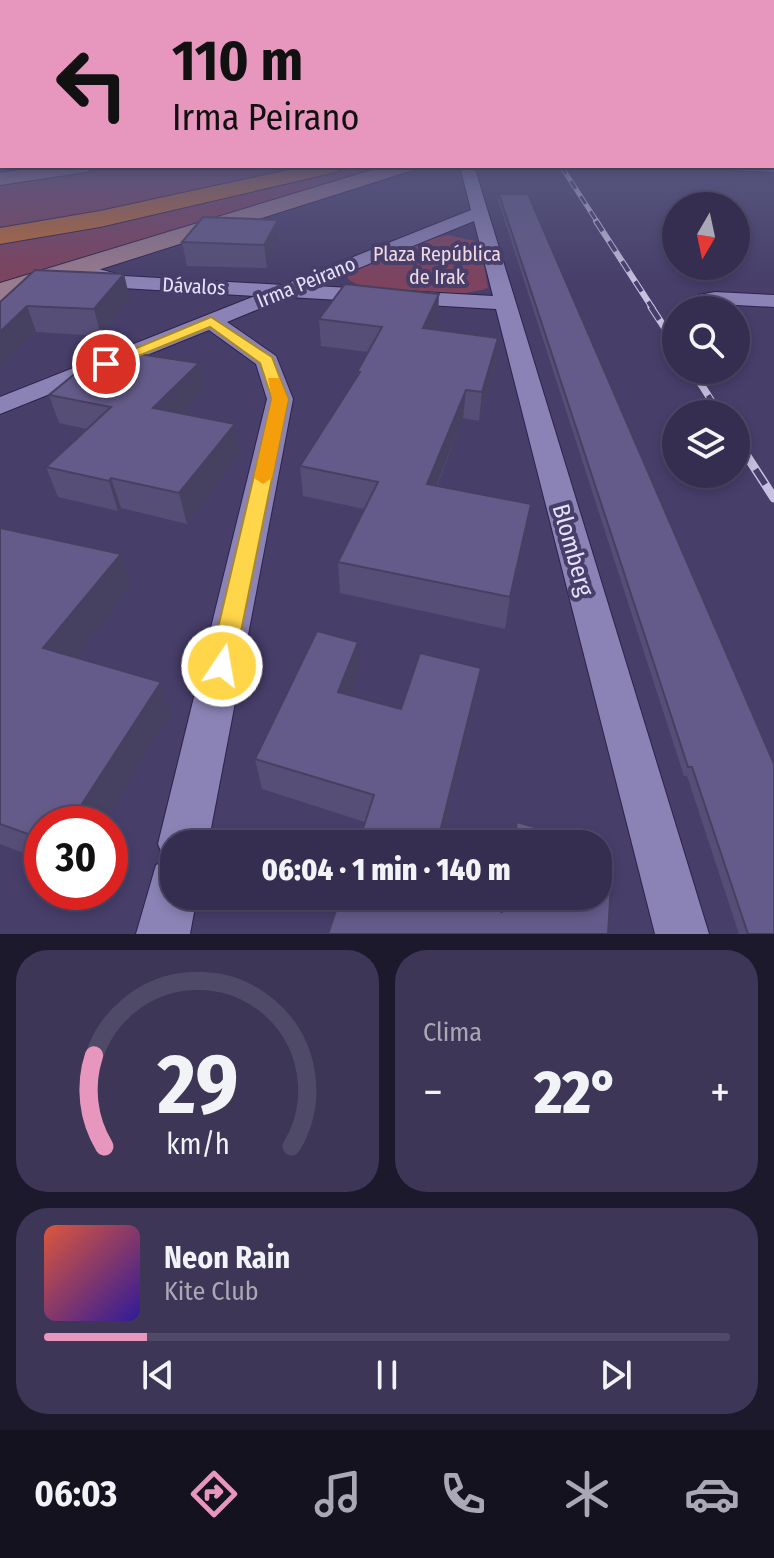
<!DOCTYPE html>
<html lang="es">
<head>
<meta charset="utf-8">
<style>
	body { margin:0; font-family:"Fira Sans Condensed",sans-serif; background:#3d3657; color:#f1f3f6; height:100vh; display:flex; flex-direction:column; font-size:30px; white-space:nowrap }
	* { box-sizing:border-box; margin:0 }
	p { font-size:26px; color:#aaa8b7 }
	.icon { flex:none; width:44px; height:44px; fill:none; stroke:currentColor; stroke-width:2; stroke-linecap:round; stroke-linejoin:round }
	.map { position:relative; height:934px; overflow:hidden }
	.side { display:flex; flex-direction:column; gap:16px; padding:16px; background:#1d192c; flex:1 }
	.side>* { flex:none }
	.top-card { position:absolute; left:0px; top:0px; width:774px; height:168px; box-shadow:0 4px 12px #0003,0 0 0 2px #4f4a67; background:#e797bd; color:#111; overflow:hidden }
	.needle { width:52px; rotate:189deg }
	.fabs { position:absolute; left:662px; top:192px; display:grid; gap:16px }
	.fabs a { display:grid; place-items:center; width:88px; height:88px; border-radius:50%; background:#352e50; box-shadow:0 4px 12px #0003,0 0 0 2px #4f4a67; font-size:40px }
	.speed { position:absolute; left:24px; top:806px; display:flex; gap:16px; font-size:40px; font-weight:700; text-align:center }
	.speed>* { display:grid; place-content:center; width:104px; height:104px; border-radius:50%; background:#352e50; box-shadow:0 4px 12px #0003,0 0 0 2px #4f4a67; line-height:1 }
	.speed .limit { border:12px solid #d22; background:#fff; color:#111 }
	.pin { position:absolute; display:grid; place-items:center; width:68px; height:68px; color:#fff; margin:-34px; border:4px solid #fff; border-radius:50%; box-shadow:0 2px 8px #0007 }
	.me { position:absolute; width:88px; margin:-44px; rotate:12deg; stroke-linejoin:round; filter:drop-shadow(0 0 6px #0008) }
	.turn { display:flex; align-items:center; gap:28px; height:168px; padding:0 40px; font-size:36px }
	.turn .icon { width:104px; height:104px; stroke-width:2.5 }
	.turn b { display:block; font-size:56px; line-height:68px }
	.big { font-size:60px; font-weight:800; line-height:1.1 }
	.side .tile { flex:1; display:flex; flex-direction:column; justify-content:center; gap:12px; min-width:0; padding:0 28px; border-radius:32px; background:#3d3657 }
	.side .dial { align-items:center; gap:0 }
	.dial svg { height:208px; overflow:visible; fill:none; stroke:#4f4a67; stroke-width:7; stroke-linecap:round; text-anchor:middle }
	.dial text { fill:#f1f3f6; stroke:none }
	.song { display:flex; align-items:center; gap:24px }
	.cover { width:96px; height:96px; border-radius:12px; background:linear-gradient(135deg,hsl(10 70% 55%),hsl(250 70% 35%)) }
	.played { height:8px; border-radius:4px; background:linear-gradient(90deg,#e797bd 15%,#4f4a67 15%) }
	.keys { display:flex; justify-content:space-around; direction:ltr }
	.heat { display:flex; justify-content:space-between; align-items:center; font-size:44px; direction:ltr }
	.side .tiles { flex:1; display:grid; gap:16px; grid-template-columns:1fr 1fr }
	.tile:last-child { grid-column:span 2 }
	.trip { position:absolute; left:160px; top:830px; width:452px; height:80px; border-radius:32px; background:#352e50; box-shadow:0 4px 12px #0003,0 0 0 2px #4f4a67; font-weight:800; line-height:80px; text-align:center }
	.dock { display:flex; height:128px; justify-content:space-around; align-items:center; background:#151220; color:#aaa8b7 }
	.dock .icon { width:56px; height:56px }
	.dock .selected { color:#e797bd }
	.dock b { font-size:36px; color:#f1f3f6 }
	.map>svg:first-child { display:block }
	.green { fill:#7e435e }
	.lines { fill:none; stroke-linecap:round; stroke-linejoin:round }
	.street-casing { stroke:#2d234d; stroke-width:2 }
	.secondary-casing { stroke:#2d234d; stroke-width:2 }
	.highway-casing { stroke:#2d234d; stroke-width:2 }
	.street { fill:#8b83b5; fill-rule:evenodd }
	.secondary { fill:#9a7c8e; fill-rule:evenodd }
	.highway { fill:#bd6b34; fill-rule:evenodd }
	.rail-far3-casing { stroke:#c7c2e1; stroke-width:5 }
	.rail-far2-casing { stroke:#c7c2e1; stroke-width:6 }
	.rail-far1-casing { stroke:#c7c2e1; stroke-width:7 }
	.rail-casing { stroke:#c7c2e1; stroke-width:9 }
	.rail-far3 { stroke:#473e6a; stroke-width:3; stroke-dasharray:9; stroke-linecap:butt }
	.rail-far2 { stroke:#473e6a; stroke-width:4; stroke-dasharray:12; stroke-linecap:butt }
	.rail-far1 { stroke:#473e6a; stroke-width:5; stroke-dasharray:15; stroke-linecap:butt }
	.rail { stroke:#473e6a; stroke-width:6; stroke-dasharray:18; stroke-linecap:butt }
	.wall { fill:#564e77 }
	.shaded-wall { fill:#464061 }
	.building { fill:#645b8a; stroke:#464061; stroke-width:2 }
	.route { fill:#ffd54a; stroke:#a68a30; stroke-width:2 }
	.slow { fill:#f59e0b }
	.labels { text-anchor:middle; stroke-width:8; stroke-linejoin:round; paint-order:stroke }
	.far-park-label { font-size:20px; fill:#f1d9e2; stroke:#473e6a }
	.far-street-label { font-size:20px; fill:#e7e3fe; stroke:#473e6a }
	.street-label { font-size:24px; fill:#e7e3fe; stroke:#473e6a }
</style>
</head>
<body>
<div class="map">
<svg width="774" height="934" viewBox="0 0 774 934">
	<rect width="100%" height="100%" fill="#473e6a"/>
	<g class="green">
		<polygon points="39,166 406,166 0,292 0,175"/>
		<path d="M448 235 480 242 488 288C459 299 370 299 347 278L351 271 427 239Z"/>
	</g>
	<g class="lines">
		<defs>
			<g id="street">
				<polygon points="772,164 774,172 726,170 719,166"/>
				<path d="M460 166H474L709 934H655L496 309 288 297 227 322 276 356 293 399 208 844H174V896H197L190 934H136L156 865 165 861 158 844 267 399 256 364 209 330 0 414V397L255 296 123 288 81 276 78 272 81 268 88 266 124 276 283 285 471 210ZM474 221 493 296 315 286Z"/>
				<polygon points="715,292 774,295 774,307 717,304 721,310 697,310 694,306 699,295"/>
			</g>
			<g id="secondary">
				<polygon points="46,166 97,166 87,172 0,185 0,173"/>
				<polygon points="385,166 416,166 413,170 0,301 0,283"/>
			</g>
			<polygon id="highway" points="307,166 347,166 336,172 100,227 0,244 0,228 100,211"/>
		</defs>
		<use href="#street" class="street-casing"/>
		<use href="#secondary" class="secondary-casing"/>
		<use href="#highway" class="highway-casing"/>
		<use href="#street" class="street"/>
		<use href="#secondary" class="secondary"/>
		<use href="#highway" class="highway"/>
		<defs>
			<polyline id="rail-far3" points="561,166 598,223"/>
			<polyline id="rail-far2" points="596,221 653,309"/>
			<g id="rail-far1">
				<polyline points="651,307 676,345"/>
				<polyline points="692,370 720,414"/>
			</g>
			<polyline id="rail" points="736,439 774,498"/>
		</defs>
		<use href="#rail-far3" class="rail-far3-casing"/>
		<use href="#rail-far2" class="rail-far2-casing"/>
		<use href="#rail-far1" class="rail-far1-casing"/>
		<use href="#rail" class="rail-casing"/>
		<use href="#rail-far3" class="rail-far3"/>
		<use href="#rail-far2" class="rail-far2"/>
		<use href="#rail-far1" class="rail-far1"/>
		<use href="#rail" class="rail"/>
	</g>
	<g class="wall">
		<polygon points="499,194 774,934 739,934 687,776 684,776 498,200"/>
		<polygon points="278,220 280,242 267,268 187,266 182,242"/>
		<polygon points="130,299 101,336 36,332 0,369 0,302"/>
		<polygon points="319,319 438,320 433,329 498,338 495,365 479,421 463,418 437,486 526,535 505,629 340,593 338,562 364,509 303,496 300,466 357,377 357,372 368,352 321,346"/>
		<polygon points="199,363 204,391 182,414 240,454 187,524 121,508 118,511 58,497 46,467 87,429 59,423 49,395"/>
		<polygon points="0,528 121,554 132,585 76,658 161,682 171,714 42,824 42,860 0,844"/>
		<polygon points="360,673 351,695 401,709 476,699 441,844 358,844 365,822 262,789 255,759"/>
		<polygon points="502,896 598,896 608,934 500,911"/>
	</g>
	<g class="shaded-wall">
		<polygon points="278,220 280,242 267,268 264,245"/>
		<polygon points="124,274 130,299 101,336 94,309"/>
		<polygon points="439,294 438,320 422,355 423,328"/>
		<polygon points="27,306 36,332 0,369 0,332"/>
		<polygon points="498,338 495,365 479,421 482,392"/>
		<polygon points="199,363 204,391 160,437 153,408"/>
		<polygon points="466,390 463,418 425,514 427,484"/>
		<polygon points="235,424 240,454 187,524 179,493"/>
		<polygon points="111,478 121,508 118,511 109,481"/>
		<polygon points="531,504 526,535 505,629 510,597"/>
		<polygon points="121,554 132,585 59,680 43,648"/>
		<polygon points="358,642 360,673 340,723 338,692"/>
		<polygon points="481,668 476,699 441,844 437,844"/>
		<polygon points="161,682 171,714 104,824 69,824"/>
	</g>
	<g class="building">
		<polygon points="499,194 528,194 774,764 774,934 748,934 692,767 688,767"/>
		<polygon points="203,217 278,220 264,245 182,242"/>
		<polygon points="35,270 124,274 94,309 27,306 0,332 0,302"/>
		<polygon points="345,284 439,294 423,328 498,338 482,392 466,390 427,484 531,504 510,597 338,562 378,482 300,466 360,372 357,372 382,327 319,319"/>
		<polygon points="105,349 199,363 153,408 235,424 179,493 111,478 109,481 46,467 111,407 49,395"/>
		<polygon points="0,528 121,554 43,648 161,682 69,824 42,824 42,839 0,824"/>
		<polygon points="317,631 358,642 338,692 401,709 420,653 481,668 437,844 358,844 374,795 255,759"/>
		<polygon points="517,822 594,844 513,844"/>
		<polygon points="598,845 613,850 608,934 328,934 341,896 454,896 502,912 505,896 598,896"/>
	</g>
	<linearGradient id="sky" x2="0" y2="1"><stop stop-color="#27223a"/><stop offset="0.54" stop-color="#585881"/><stop offset="1" stop-color="#585881" stop-opacity="0"/></linearGradient>
	<rect width="774" height="285" fill="url(#sky)"/>
	<polygon class="route" points="211,317 272,357 288,399 234,666 230,674 222,677 213,674 209,666 272,399 260,363 210,327 111,367 98,364"/>
	<polygon class="slow" points="268,378 279,378 288,399 272,478 263,484 254,478 272,399"/>
	<g class="labels">
		<g class="far-park-label">
			<text x="437" y="261">Plaza República<tspan x="437" dy="23">de Irak</tspan></text>
		</g>
		<g class="far-street-label">
			<text transform="translate(306 282) rotate(-22)" y="7">Irma Peirano</text>
			<text transform="translate(194 286) rotate(3)" y="7">Dávalos</text>
		</g>
		<g class="street-label">
			<text transform="translate(573 550) rotate(74)" y="8">Blomberg</text>
		</g>
	</g>
</svg>
<div class="fabs">
<a><svg class="needle" viewBox="-14 -14 28 28"><path d="M0-13l5 13h-10z" fill="#e53935"/><path d="M0 13l5-13h-10z" fill="#aaa8b7"/></svg></a>
<a><svg class="icon" aria-label="search" viewBox="0 0 24 24"><circle cx="10" cy="10" r="6"/><path d="M15 15l6 6"/></svg></a>
<a><svg class="icon" aria-label="layers" viewBox="0 0 24 24"><path d="M12 4l9 5-9 5-9-5zM3 14l9 5 9-5"/></svg></a>
</div>
<div class="speed"><div class="limit">30</div></div>
<div class="pin" style="left:106px;top:364px;background:#d93025"><svg class="icon" aria-label="arrive" viewBox="0 0 24 24"><path d="M6 21V4h12l-3 4 3 4H6"/></svg></div>
<svg class="me" style="left:222px;top:666px" viewBox="-20 -20 40 40"><circle r="17" fill="#ffd54a" stroke="#fff" stroke-width="3"/><path d="M0-11L8 9 0 5-8 9z" fill="#fff"/></svg>
<div class="trip">06:04 · 1 min · 140 m</div>
<div class="top-card">
<div class="turn"><svg class="icon" aria-label="left" viewBox="0 0 24 24"><path d="M17 20v-9H6M10 6l-5 5 5 5"/></svg><div><b>110 m</b>Irma Peirano</div></div>
</div>
</div>
<section class="side">
<div class="tiles">
<div class="tile dial"><svg viewBox="0 0 100 80">
<path d="M14 69A42 42 0 1 1 86 69"/>
<path d="M14 69A42 42 0 0 1 10 34" stroke="#e797bd"/>
<text x="50" y="56" font-size="32" font-weight="700">29</text>
<text x="50" y="72" font-size="11">km/h</text>
</svg></div>
<div class="tile"><p>Clima</p>
<div class="heat"><a>−</a><b class="big">22°</b><a>+</a></div>
</div>
<div class="tile">
<div class="song"><i class="cover"></i><div><b>Neon Rain</b><p>Kite Club</p></div></div>
<div class="played"></div>
<div class="keys"><svg class="icon" aria-label="previous" viewBox="0 0 24 24"><path d="M18 5L8 12l10 7zM5 5v14"/></svg><svg class="icon" aria-label="pause" viewBox="0 0 24 24"><path d="M8 5v14M16 5v14"/></svg><svg class="icon" aria-label="next" viewBox="0 0 24 24"><path d="M6 5l10 7-10 7zM19 5v14"/></svg></div>
</div>
</div>
</section>
<nav class="dock">
<b>06:03</b>
<svg class="icon selected" aria-label="directions" viewBox="0 0 24 24"><path d="M12 3l9 9-9 9-9-9zM9 14v-3h6M13 9l2 2-2 2"/></svg>
<svg class="icon" aria-label="music" viewBox="0 0 24 24"><path d="M9 18V5l10-2v13"/><circle cx="6" cy="18" r="3"/><circle cx="16" cy="16" r="3"/></svg>
<svg class="icon" aria-label="phone" viewBox="0 0 24 24"><path d="M5 4h4l2 5-3 2q2 4 5 5l2-3 5 2v4C11 20 4 13 5 4z"/></svg>
<svg class="icon" aria-label="climate" viewBox="0 0 24 24"><path d="M12 3v18M4 7l16 10M4 17L20 7"/></svg>
<svg class="icon" aria-label="car" viewBox="0 0 24 24"><path d="M5 17H2v-5l4-1 3-4h7l3 4 3 1v5h-3M9 17h6M6 11h13"/><circle cx="7" cy="17" r="2"/><circle cx="17" cy="17" r="2"/></svg>
</nav>
</body>
</html>
